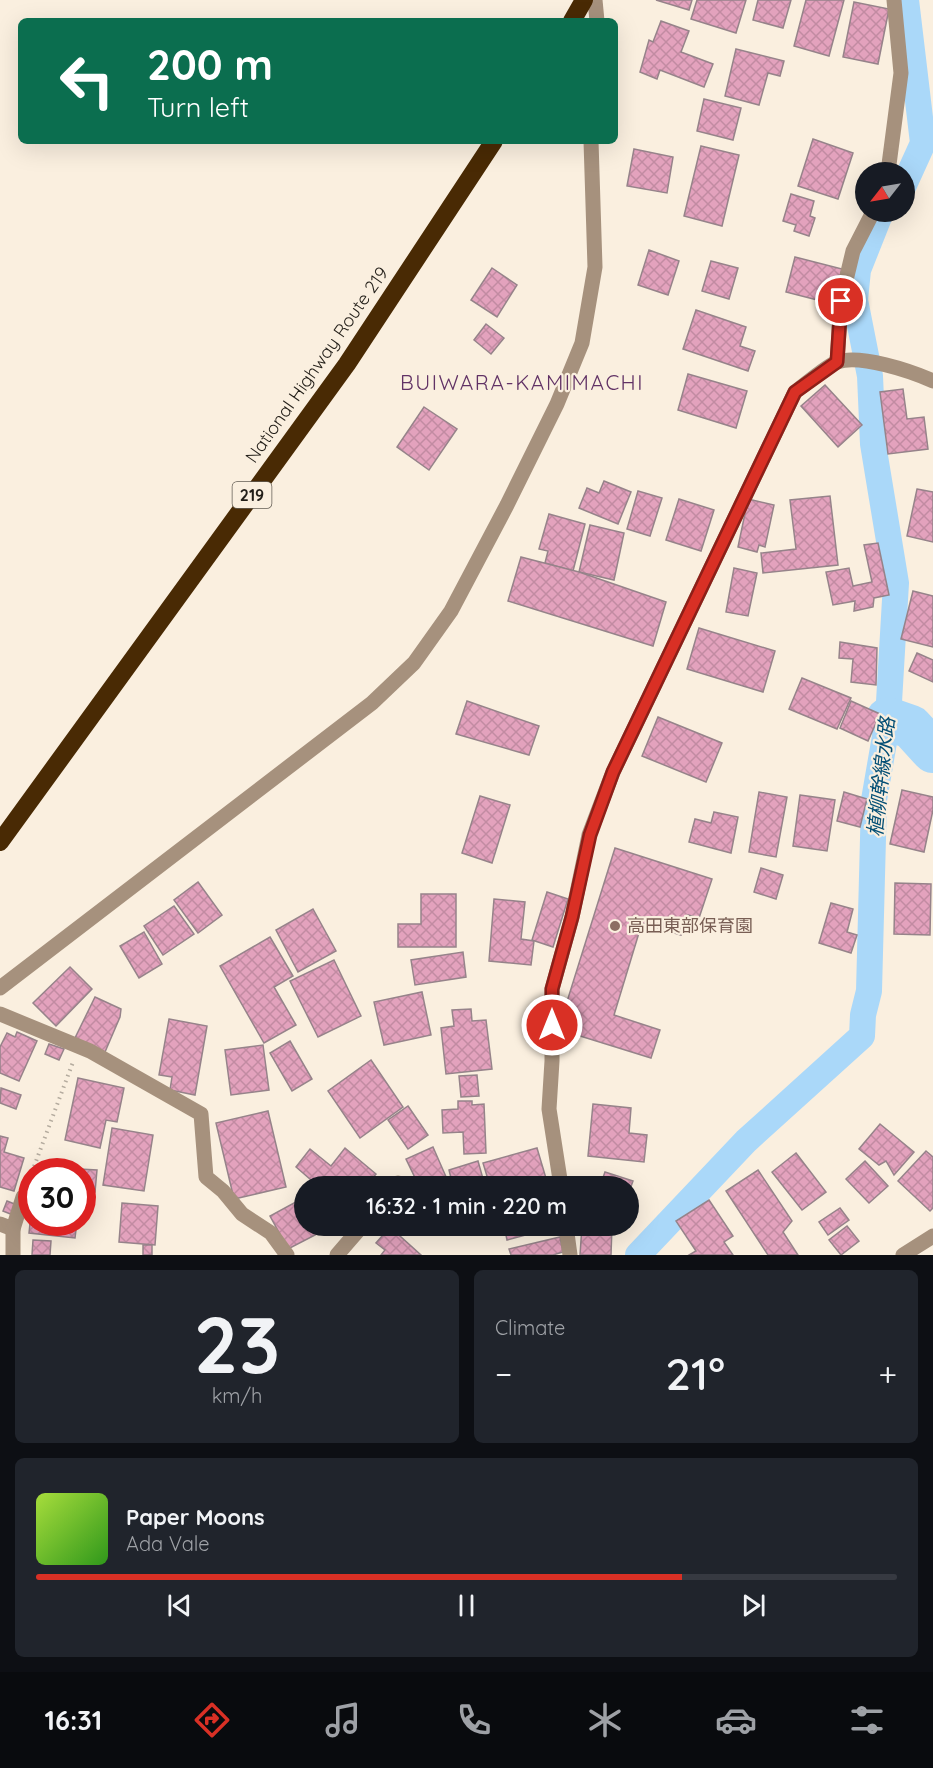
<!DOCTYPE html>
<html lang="en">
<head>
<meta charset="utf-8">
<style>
	body { margin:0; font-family:Quicksand,"Noto Sans JP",sans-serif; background:#20242c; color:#f1f3f6; height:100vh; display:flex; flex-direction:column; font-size:22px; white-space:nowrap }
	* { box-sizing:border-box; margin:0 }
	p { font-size:20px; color:#9ea1a6 }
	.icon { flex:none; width:33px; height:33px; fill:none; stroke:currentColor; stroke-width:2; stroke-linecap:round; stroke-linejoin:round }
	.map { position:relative; height:1255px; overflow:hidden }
	.panel { display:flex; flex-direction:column; gap:15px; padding:15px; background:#0d0f14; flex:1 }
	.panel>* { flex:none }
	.top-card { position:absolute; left:18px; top:18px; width:600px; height:126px; border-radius:9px; box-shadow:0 6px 24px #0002; background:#0b6e4f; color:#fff; overflow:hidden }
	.needle { width:39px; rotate:239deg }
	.controls { position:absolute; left:855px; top:162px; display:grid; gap:12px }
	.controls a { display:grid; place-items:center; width:60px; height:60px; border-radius:50%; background:#171b24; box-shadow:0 6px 24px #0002; font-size:30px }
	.speed { position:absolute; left:18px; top:1158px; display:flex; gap:12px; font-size:30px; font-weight:700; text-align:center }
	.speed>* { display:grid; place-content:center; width:78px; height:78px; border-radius:50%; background:#171b24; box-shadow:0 6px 24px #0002; line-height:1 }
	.speed .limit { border:9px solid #d22; background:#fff; color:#111 }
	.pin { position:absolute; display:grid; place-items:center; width:51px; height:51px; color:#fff; margin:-26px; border:3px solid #fff; border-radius:50%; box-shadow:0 2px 6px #0007 }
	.me { position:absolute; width:66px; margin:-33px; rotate:0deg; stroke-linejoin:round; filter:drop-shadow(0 0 4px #0008) }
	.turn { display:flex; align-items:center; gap:21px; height:126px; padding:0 30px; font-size:27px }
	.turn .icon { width:78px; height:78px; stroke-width:2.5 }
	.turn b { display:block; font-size:42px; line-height:51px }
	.big { font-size:45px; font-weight:600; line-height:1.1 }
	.panel .widget { flex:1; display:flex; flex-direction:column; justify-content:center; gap:9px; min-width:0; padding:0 21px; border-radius:9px; background:#20242c }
	.panel .dial { align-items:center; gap:0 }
	.dial b { font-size:78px; line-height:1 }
	.song { display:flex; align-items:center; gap:18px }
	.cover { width:72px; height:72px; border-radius:9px; background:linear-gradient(135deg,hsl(80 70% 55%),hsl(110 70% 35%)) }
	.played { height:6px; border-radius:3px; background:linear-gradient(90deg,#d93025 75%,#363941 75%) }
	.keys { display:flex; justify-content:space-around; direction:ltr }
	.heat { display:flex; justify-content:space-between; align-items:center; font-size:33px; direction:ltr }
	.panel .tiles { flex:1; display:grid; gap:15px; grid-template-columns:1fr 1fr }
	.widget:last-child { grid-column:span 2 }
	.trip { position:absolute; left:294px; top:1176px; width:345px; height:60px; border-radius:30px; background:#171b24; box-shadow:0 6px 24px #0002; font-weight:600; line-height:60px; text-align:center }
	.tab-bar { display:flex; height:96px; justify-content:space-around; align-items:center; background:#090b0e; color:#9ea1a6 }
	.tab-bar .icon { width:42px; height:42px }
	.tab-bar .current { color:#d93025 }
	.tab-bar b { font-size:27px; color:#f1f3f6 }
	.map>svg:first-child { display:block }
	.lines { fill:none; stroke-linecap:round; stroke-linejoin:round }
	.canal { stroke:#aad8f9; stroke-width:26 }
	.river { stroke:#aad8f9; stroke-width:44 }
	.building { fill:url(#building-cross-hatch); stroke:#96838a; stroke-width:1.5 }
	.path { stroke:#b4ab9e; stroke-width:4; stroke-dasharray:1.5 4.5; stroke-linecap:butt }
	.street { stroke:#a6917d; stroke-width:15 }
	.highway { stroke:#492a04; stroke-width:18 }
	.route-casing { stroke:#8d1f18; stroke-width:15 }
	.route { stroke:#d93025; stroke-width:10 }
	.education-dot { fill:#8d6e63; stroke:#faefdf; stroke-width:2 }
	.labels { text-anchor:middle; stroke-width:4.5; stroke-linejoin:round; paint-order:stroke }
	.shield { fill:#faefdf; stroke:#635d54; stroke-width:1.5 }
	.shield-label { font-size:16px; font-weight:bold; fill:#221e18 }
	.street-label { font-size:18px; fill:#221e18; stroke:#faefdf }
	.education-label { font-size:18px; fill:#785e54; stroke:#faefdf; text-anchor:start }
	.water-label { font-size:20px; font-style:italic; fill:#044f75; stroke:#faefdf }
	.quarter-label { font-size:21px; letter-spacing:1.5px; fill:#613265; stroke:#faefdf }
</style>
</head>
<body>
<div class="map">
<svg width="933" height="1255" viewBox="0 0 933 1255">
	<defs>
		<pattern id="building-cross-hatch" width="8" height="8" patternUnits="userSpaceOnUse" patternTransform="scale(1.5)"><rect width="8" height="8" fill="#e3a2bd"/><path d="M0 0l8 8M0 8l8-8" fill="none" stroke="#c28ba2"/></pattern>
	</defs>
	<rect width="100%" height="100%" fill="#faefdf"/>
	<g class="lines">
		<g class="canal">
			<polyline points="904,185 923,143 906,0"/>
			<polyline points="638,1255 746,1141 862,1036 863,1015 869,991 874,800 888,719 896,583 873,444 870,376 855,300 858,270 881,212"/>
		</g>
		<polyline class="river" points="888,719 911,727 933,751"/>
	</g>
	<g class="building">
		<polygon points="656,0 692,0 689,10"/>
		<polygon points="697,0 746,0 736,33 691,19"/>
		<polygon points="758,0 791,0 783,28 753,20"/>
		<polygon points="806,0 844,0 829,56 794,46"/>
		<polygon points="854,2 889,9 878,64 843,57"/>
		<polygon points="661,21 689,31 681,52 713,64 704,87 660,70 657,79 640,72 649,40 653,42"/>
		<polygon points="736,49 784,61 780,76 768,73 759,105 725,96"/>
		<polygon points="704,99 741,108 733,140 697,131"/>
		<polygon points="813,139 853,153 838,199 798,186"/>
		<polygon points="701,146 739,155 722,226 684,216"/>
		<polygon points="634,149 673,157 667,193 627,186"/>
		<polygon points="791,194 814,201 810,216 815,218 809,236 794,231 796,225 783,221"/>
		<polygon points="649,250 679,261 668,295 638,285"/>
		<polygon points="795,257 842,269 833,304 786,292"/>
		<polygon points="711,261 738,268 729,299 702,291"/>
		<polygon points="492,268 517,285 497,317 471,300"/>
		<polygon points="696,310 746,327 740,346 755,351 748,371 683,349"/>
		<polygon points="486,324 504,338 491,354 474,340"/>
		<polygon points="688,374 747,391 736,428 678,410"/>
		<polygon points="825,385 862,425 838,447 801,406"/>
		<polygon points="903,389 907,419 924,417 928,449 888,454 880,392"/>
		<polygon points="424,407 457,429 429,470 397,447"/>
		<polygon points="604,481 631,492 618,524 579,508 587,488 599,493"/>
		<polygon points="917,489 933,492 933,542 907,536"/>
		<polygon points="638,491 662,498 650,536 627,529"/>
		<polygon points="830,496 838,565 763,573 761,553 796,549 790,500"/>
		<polygon points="679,499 714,510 701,551 666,540"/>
		<polygon points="748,499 774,505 765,547 759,545 757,552 738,547"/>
		<polygon points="549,514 585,524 573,571 545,563 548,551 539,549"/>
		<polygon points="590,525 624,533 614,580 579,572"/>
		<polygon points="878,543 889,595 874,598 873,607 854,611 855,601 833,605 826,572 849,568 853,586 872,582 864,545"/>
		<polygon points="521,557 579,572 666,602 653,646 508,601"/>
		<polygon points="734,568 757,573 748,616 726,612"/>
		<polygon points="913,591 933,596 933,647 901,639"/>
		<polygon points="699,628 775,651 763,692 687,669"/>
		<polygon points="840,642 877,648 876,685 851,682 853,659 839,658"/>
		<polygon points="917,653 933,660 933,682 909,671"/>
		<polygon points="802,678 851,698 837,729 789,709"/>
		<polygon points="467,701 539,726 529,755 456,734"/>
		<polygon points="851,701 880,714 868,741 840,728"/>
		<polygon points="658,717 722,743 706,782 642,756"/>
		<polygon points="902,790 933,797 933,810 924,852 890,844"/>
		<polygon points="759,792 787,797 776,857 749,852"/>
		<polygon points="844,792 867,799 860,827 837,821"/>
		<polygon points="800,795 835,800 827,851 793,846"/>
		<polygon points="480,796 510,805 492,863 462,853"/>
		<polygon points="714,812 738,817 731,853 689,842 695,819 711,823"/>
		<polygon points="615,848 712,879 699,918 688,915 681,935 642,923 614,1015 660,1030 651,1058 564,1031 571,1010 565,1008"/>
		<polygon points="761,868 783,875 776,899 754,892"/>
		<polygon points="198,882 222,915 198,933 174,900"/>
		<polygon points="895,883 931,884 930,935 894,934"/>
		<polygon points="547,892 568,899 553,947 532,940"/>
		<polygon points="421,894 456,894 456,947 398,947 398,924 421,924"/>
		<polygon points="494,899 525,902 521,939 534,941 531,965 489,961"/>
		<polygon points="831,903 853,909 847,932 857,935 851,953 819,943"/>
		<polygon points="174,906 194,934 163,955 144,926"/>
		<polygon points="313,909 336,951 298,972 276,930"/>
		<polygon points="144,932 162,964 139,978 120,946"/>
		<polygon points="270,937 293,976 274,987 296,1025 264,1043 220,966"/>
		<polygon points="463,952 466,977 415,985 411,960"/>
		<polygon points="334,960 361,1016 318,1037 290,981"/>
		<polygon points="70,967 92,989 56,1026 33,1003"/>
		<polygon points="422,992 431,1035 384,1045 374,1002"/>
		<polygon points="95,997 121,1009 120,1017 105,1052 75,1038"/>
		<polygon points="471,1009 472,1021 486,1020 492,1069 446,1074 441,1028 454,1026 452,1010"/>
		<polygon points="169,1019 207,1026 195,1095 170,1090 172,1077 159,1075"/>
		<polygon points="17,1032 37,1041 19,1081 0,1073 0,1047 7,1033 15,1037"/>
		<polygon points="290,1041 312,1079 292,1091 270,1053"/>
		<polygon points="49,1044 64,1049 59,1060 45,1054"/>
		<polygon points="263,1045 269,1090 231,1095 225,1050"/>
		<polygon points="371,1060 403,1107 360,1138 328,1091"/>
		<polygon points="477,1075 479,1096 461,1097 459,1076"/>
		<polygon points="78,1078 124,1088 117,1122 106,1120 100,1148 65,1140"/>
		<polygon points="1,1088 21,1095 16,1109 0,1103"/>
		<polygon points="458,1101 472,1101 472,1105 484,1104 486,1153 464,1154 463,1132 443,1133 442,1110 458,1109"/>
		<polygon points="593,1104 631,1108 629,1133 647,1135 644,1162 588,1156"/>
		<polygon points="408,1106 428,1135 408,1149 388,1120"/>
		<polygon points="268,1111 286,1187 234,1199 216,1123"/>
		<polygon points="880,1124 914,1152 894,1175 886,1161 879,1165 859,1149"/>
		<polygon points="112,1128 153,1135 144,1191 103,1185"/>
		<polygon points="0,1136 8,1138 4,1152 24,1158 14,1191 0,1187"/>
		<polygon points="433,1147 447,1179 431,1186 419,1186 406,1159"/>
		<polygon points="345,1148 376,1174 366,1186 318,1186 296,1167 310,1149 331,1166"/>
		<polygon points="537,1148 548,1185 490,1186 483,1163"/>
		<polygon points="926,1151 933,1157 933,1208 930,1211 898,1181"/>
		<polygon points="796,1153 826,1192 802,1210 772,1172"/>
		<polygon points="478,1161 485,1186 453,1186 449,1170"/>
		<polygon points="865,1161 888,1186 869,1203 846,1179"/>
		<polygon points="79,1169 97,1170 95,1192 82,1191 82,1172 79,1172"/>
		<polygon points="758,1170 792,1221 783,1232 798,1255 768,1255 726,1191"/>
		<polygon points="605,1172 633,1181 628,1195 628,1186 600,1186"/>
		<polygon points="303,1198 304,1201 304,1226 318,1226 321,1232 288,1249 270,1216"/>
		<polygon points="709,1200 733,1236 724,1242 733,1255 689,1255 696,1251 676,1221"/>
		<polygon points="7,1201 17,1205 13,1215 3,1211"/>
		<polygon points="122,1203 158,1206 155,1245 119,1242"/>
		<polygon points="840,1208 849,1220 828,1235 819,1222"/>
		<polygon points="31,1214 32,1222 77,1222 75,1238 29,1233"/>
		<polygon points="504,1226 559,1226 507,1240"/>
		<polygon points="582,1226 612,1226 611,1255 580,1255"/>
		<polygon points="847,1226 859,1241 841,1255 829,1240"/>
		<polygon points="390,1227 421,1255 381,1255 385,1250 376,1243"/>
		<polygon points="560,1237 563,1252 553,1255 511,1255 509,1249"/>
		<polygon points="33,1240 51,1241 50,1255 32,1255"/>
		<rect x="143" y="1245" width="9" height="10"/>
	</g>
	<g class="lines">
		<polyline class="path" points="32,1172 73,1062"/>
		<g class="street">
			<polyline points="595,0 597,21"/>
			<polyline points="888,172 901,73 894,0"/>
			<polyline points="837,362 841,301 853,251 873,212"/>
			<polyline points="0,988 372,703 414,663 451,611 507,505 557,404 582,343 595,267 591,141"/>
			<polyline points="0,1014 90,1051 201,1114 206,1177 223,1191 242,1214 271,1233 287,1255"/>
			<polyline points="395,1186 398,1183"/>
			<path d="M561 1186 549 1109 552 1061V989L572 917 589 835 613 772 795 392C805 385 826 366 837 362 860 354 911 371 933 381"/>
			<polyline points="0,1224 13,1229 23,1197"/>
			<polyline points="566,1226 570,1255"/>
			<polyline points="13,1255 13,1229"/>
			<polyline points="337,1255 362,1226"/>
			<polyline points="903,1255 933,1236"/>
		</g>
		<g class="highway">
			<polyline points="572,21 584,0"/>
			<polyline points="0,842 347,364 494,141"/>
		</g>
	</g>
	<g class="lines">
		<defs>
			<polyline id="route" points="552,1025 552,989 572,917 590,835 613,772 795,392 837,362 841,301"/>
		</defs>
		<use href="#route" class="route-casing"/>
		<use href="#route" class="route"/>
	</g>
	<circle class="education-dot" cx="615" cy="926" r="6"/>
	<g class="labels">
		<rect class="shield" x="232.5" y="482" width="39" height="26" rx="4.5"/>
		<g class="shield-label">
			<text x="252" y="501">219</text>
		</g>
		<g class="street-label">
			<text transform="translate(317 365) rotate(-55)" y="6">National Highway Route 219</text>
		</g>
		<g class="education-label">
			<text x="627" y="932">高田東部保育園</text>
		</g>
		<g class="water-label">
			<text transform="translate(881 777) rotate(-84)" y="7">植柳幹線水路</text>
		</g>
		<g class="quarter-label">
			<text x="522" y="390">BUIWARA-KAMIMACHI</text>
		</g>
	</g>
</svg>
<div class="controls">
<a><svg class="needle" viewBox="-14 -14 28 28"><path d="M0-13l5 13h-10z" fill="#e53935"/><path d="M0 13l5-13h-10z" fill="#9ea1a6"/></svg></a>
</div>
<div class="speed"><div class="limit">30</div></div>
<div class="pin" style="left:841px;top:301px;background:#d93025"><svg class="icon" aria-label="arrive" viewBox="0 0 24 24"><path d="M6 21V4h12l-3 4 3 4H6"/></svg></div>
<svg class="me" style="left:552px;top:1025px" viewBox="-20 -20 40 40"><circle r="17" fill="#d93025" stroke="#fff" stroke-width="3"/><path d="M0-11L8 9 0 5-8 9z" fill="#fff"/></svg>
<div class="trip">16:32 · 1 min · 220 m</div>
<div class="top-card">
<div class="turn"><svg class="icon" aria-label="left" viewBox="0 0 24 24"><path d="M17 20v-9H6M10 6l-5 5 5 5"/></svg><div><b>200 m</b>Turn left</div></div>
</div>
</div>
<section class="panel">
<div class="tiles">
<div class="widget dial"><b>23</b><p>km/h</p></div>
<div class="widget"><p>Climate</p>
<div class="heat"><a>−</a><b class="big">21°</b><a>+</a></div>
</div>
<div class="widget">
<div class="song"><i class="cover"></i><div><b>Paper Moons</b><p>Ada Vale</p></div></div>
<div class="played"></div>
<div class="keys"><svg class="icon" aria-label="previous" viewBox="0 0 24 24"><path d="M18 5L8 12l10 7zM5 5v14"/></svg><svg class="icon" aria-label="pause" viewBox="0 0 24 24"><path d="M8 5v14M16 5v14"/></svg><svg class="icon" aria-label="next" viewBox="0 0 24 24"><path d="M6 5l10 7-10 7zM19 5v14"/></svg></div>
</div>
</div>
</section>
<nav class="tab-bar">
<b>16:31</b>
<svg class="icon current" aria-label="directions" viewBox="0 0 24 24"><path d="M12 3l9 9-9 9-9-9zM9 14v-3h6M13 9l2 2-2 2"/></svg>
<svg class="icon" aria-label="music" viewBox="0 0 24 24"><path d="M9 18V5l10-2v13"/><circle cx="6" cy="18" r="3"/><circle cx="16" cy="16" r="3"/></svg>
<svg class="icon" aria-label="phone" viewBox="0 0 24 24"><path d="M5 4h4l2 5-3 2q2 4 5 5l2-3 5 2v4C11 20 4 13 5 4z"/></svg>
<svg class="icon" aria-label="climate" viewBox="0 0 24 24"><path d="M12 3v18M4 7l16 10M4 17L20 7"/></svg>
<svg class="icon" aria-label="car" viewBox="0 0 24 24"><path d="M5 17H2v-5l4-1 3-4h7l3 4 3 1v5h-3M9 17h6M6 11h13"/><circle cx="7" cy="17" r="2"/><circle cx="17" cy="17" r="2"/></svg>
<svg class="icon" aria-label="filters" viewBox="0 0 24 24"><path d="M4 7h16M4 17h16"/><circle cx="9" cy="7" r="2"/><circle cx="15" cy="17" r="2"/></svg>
</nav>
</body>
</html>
